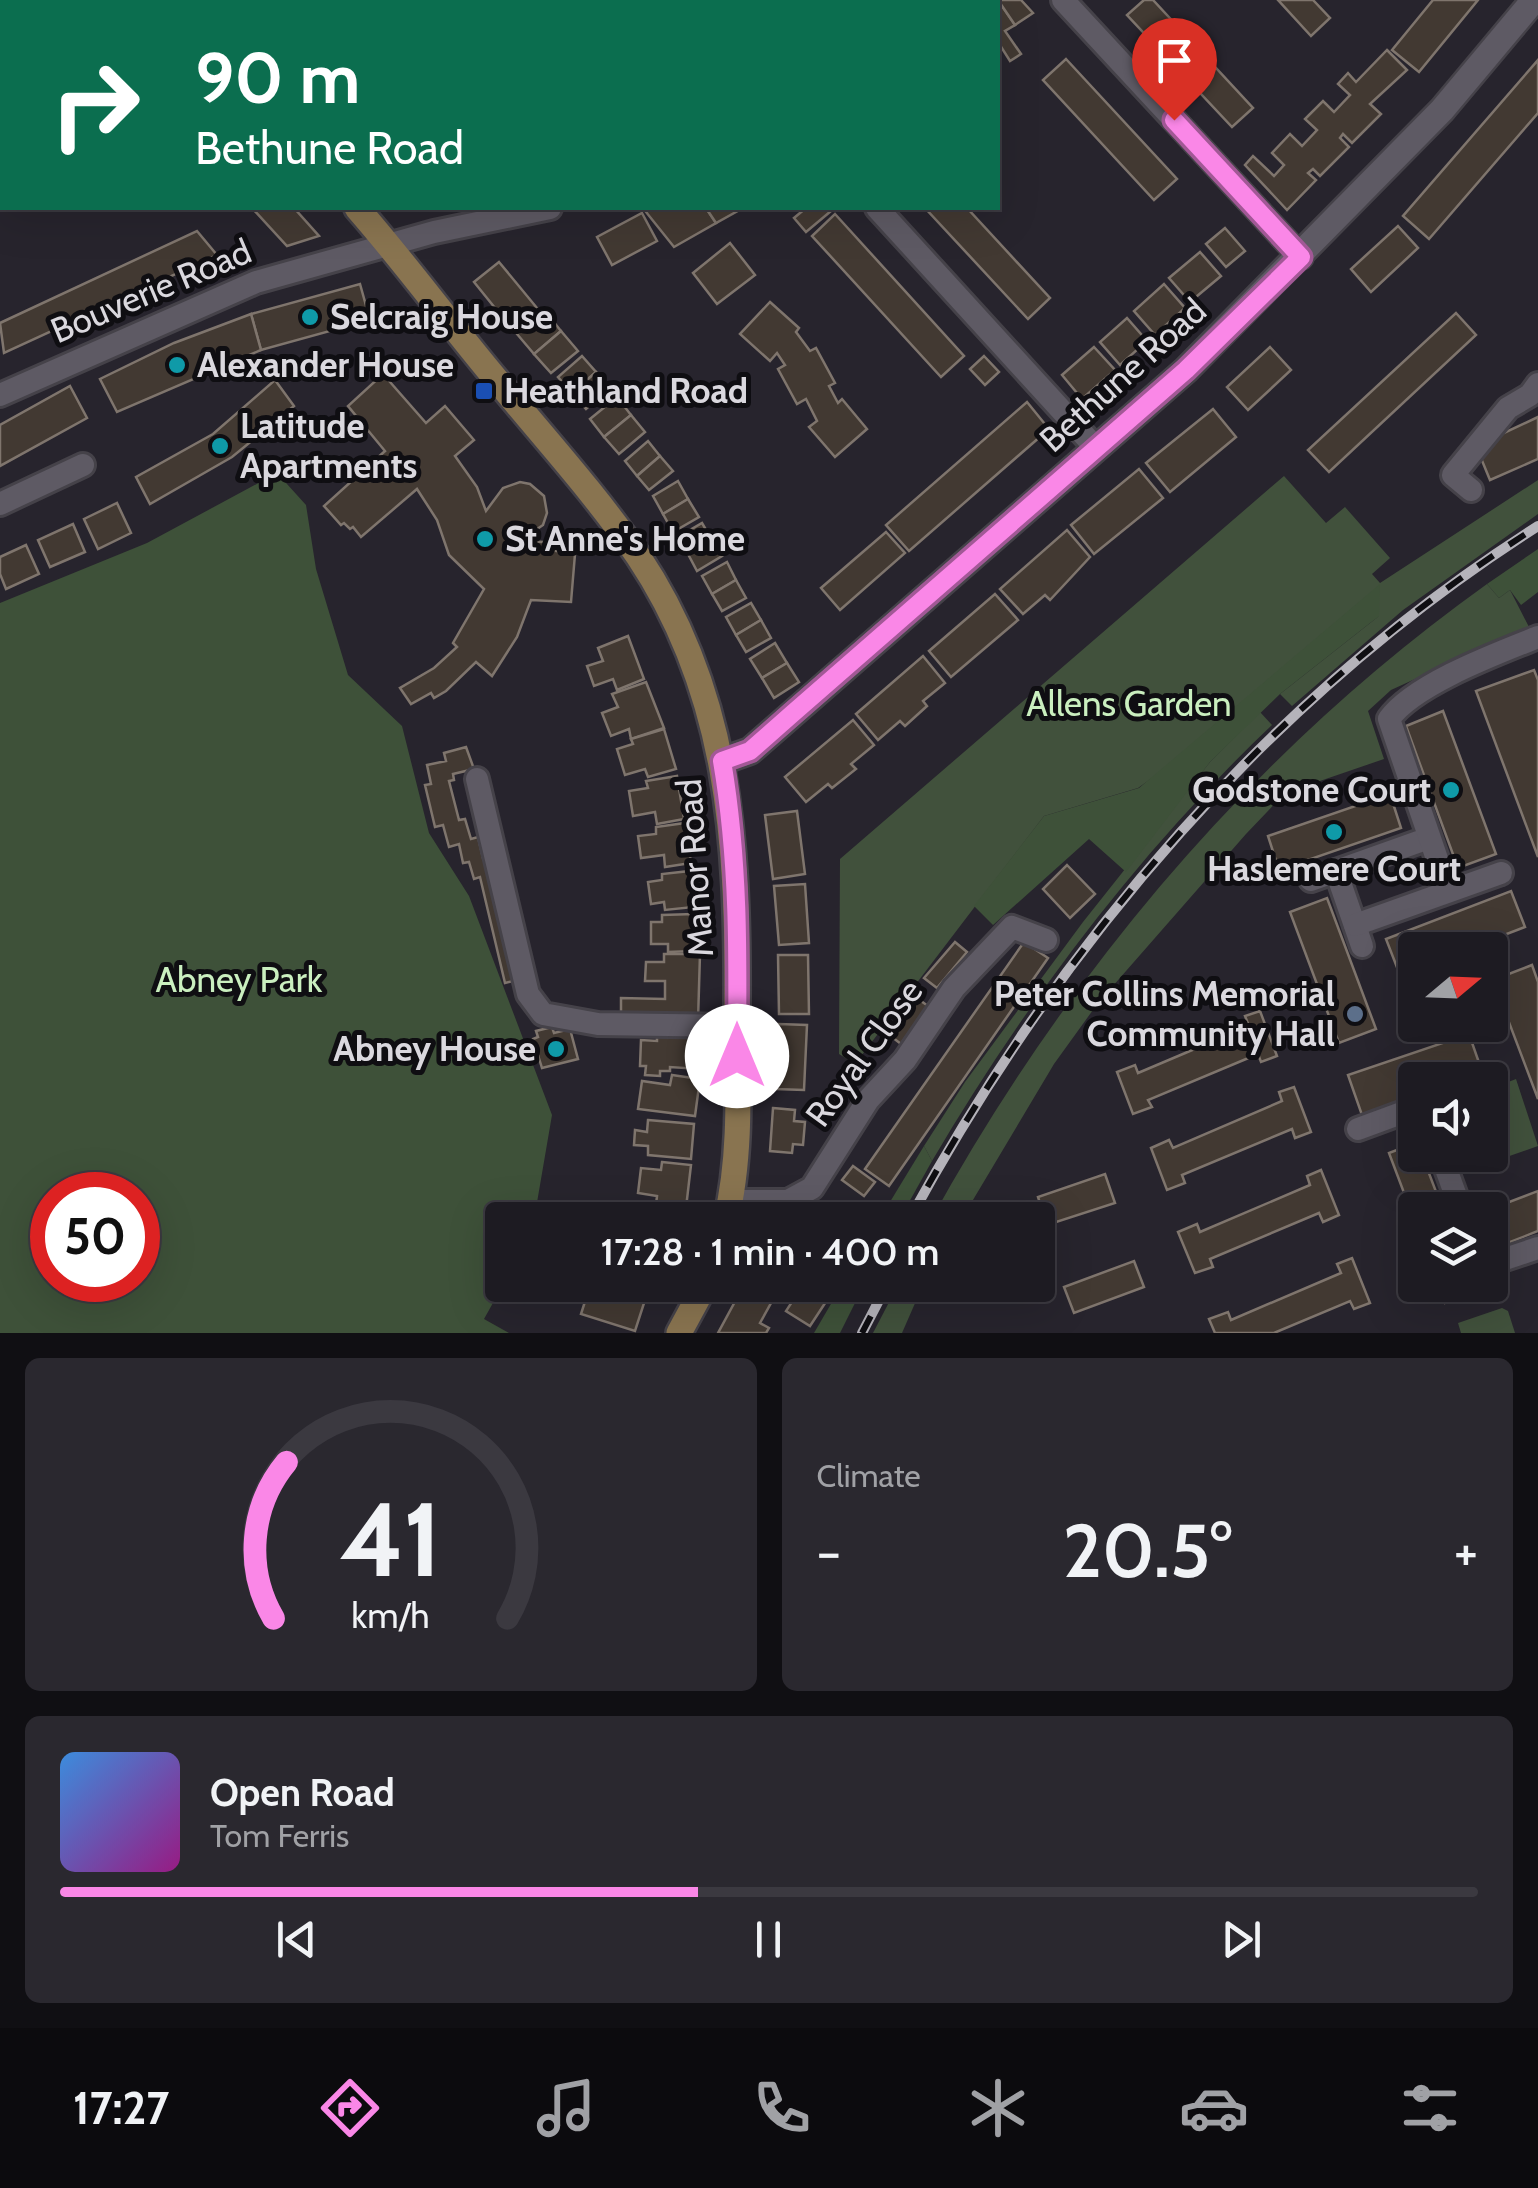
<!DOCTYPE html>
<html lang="en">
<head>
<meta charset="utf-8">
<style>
	body { margin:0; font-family:Cabin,sans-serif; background:#2a282f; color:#f1f3f6; height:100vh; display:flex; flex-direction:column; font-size:38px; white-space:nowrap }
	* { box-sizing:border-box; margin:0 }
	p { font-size:32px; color:#a0a1a5 }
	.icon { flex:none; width:55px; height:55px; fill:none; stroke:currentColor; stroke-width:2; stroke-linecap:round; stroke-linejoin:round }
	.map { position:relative; height:1333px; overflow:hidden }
	.details { display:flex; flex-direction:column; gap:25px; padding:25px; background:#100f13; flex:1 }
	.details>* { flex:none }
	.hud { position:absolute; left:0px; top:0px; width:1000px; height:210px; box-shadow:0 10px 40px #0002,0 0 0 2px #3b3940; background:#0b6e4f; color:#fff; overflow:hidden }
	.needle { width:65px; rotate:71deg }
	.fabs { position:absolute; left:1398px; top:932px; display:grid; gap:20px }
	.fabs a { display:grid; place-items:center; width:110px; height:110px; border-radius:10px; background:#1d1b22; box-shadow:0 10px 40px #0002,0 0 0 2px #3b3940; font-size:50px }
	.speed { position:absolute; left:30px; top:1172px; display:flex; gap:20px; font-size:50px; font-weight:700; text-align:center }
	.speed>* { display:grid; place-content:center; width:130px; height:130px; border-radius:50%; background:#1d1b22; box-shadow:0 10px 40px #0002,0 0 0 2px #3b3940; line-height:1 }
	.speed .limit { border:15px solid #d22; background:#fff; color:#111 }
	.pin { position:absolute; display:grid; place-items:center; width:85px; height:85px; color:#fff; margin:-102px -42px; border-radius:50% 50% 50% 0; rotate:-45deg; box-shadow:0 0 10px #0007 }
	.pin .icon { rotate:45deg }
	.me { position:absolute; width:110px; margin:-55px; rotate:0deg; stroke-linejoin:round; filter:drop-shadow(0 0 8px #0008) }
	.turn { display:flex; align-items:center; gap:35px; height:210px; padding:0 30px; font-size:45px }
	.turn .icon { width:130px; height:130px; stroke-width:2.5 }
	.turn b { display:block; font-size:70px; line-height:85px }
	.big { font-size:75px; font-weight:600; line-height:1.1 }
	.details .card { flex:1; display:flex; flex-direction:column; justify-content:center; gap:15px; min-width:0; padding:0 35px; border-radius:15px; background:#2a282f }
	.details .dial { align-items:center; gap:0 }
	.dial svg { height:260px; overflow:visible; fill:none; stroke:#3b3940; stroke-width:7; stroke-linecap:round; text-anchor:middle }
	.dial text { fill:#f1f3f6; stroke:none }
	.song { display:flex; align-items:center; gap:30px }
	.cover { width:120px; height:120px; border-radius:15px; background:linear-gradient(135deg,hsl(210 70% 55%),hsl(310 70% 35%)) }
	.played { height:10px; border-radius:5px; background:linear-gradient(90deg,#fa87e7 45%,#3b3940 45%) }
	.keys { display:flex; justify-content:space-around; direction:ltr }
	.heat { display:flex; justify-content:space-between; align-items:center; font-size:55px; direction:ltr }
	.details .tiles { flex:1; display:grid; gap:25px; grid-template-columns:1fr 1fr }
	.card:last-child { grid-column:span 2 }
	.trip { position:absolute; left:485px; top:1202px; width:570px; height:100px; border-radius:10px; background:#1d1b22; box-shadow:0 10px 40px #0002,0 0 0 2px #3b3940; font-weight:600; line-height:100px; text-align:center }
	.tab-bar { display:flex; height:160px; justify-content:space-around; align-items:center; background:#0c0b0e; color:#a0a1a5 }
	.tab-bar .icon { width:70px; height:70px }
	.tab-bar .active { color:#fa87e7 }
	.tab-bar b { font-size:45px; color:#f1f3f6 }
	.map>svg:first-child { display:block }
	.green { fill:#41513c }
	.forest { fill:#3e5139; fill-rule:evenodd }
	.building { fill:#423932; stroke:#7f756d; stroke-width:2.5 }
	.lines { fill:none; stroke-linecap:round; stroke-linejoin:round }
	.minor-casing { stroke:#454249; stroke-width:28 }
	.tertiary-casing { stroke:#454249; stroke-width:30 }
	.secondary-casing { stroke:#454249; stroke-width:30 }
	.minor { stroke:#5e5a64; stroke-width:22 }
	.tertiary { stroke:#5e5a64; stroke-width:25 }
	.secondary { stroke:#897450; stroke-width:25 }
	.rail-casing { stroke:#b5b3ba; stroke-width:10 }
	.rail { stroke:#0f0e12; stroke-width:6; stroke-dasharray:19; stroke-linecap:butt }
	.route-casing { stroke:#a25896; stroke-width:25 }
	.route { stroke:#fa87e7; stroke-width:18 }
	.culture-dot { fill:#0f9aa8; stroke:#0f0e12; stroke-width:4 }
	.transit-dot { fill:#1a4fb4; stroke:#0f0e12; stroke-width:4 }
	.service-dot { fill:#5c6f8a; stroke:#0f0e12; stroke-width:4 }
	.labels { text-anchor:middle; stroke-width:10; stroke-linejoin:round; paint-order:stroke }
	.street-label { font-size:35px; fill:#dad8de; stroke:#0f0e12 }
	.poi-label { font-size:35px; font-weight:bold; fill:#dad8de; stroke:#0f0e12; text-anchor:start }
	.park-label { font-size:35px; fill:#caefbf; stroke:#0f0e12 }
</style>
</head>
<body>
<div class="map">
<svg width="1538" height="1333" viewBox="0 0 1538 1333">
	<rect width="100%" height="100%" fill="#27242d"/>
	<g class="green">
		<polygon points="1284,476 1326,523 1345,507 1390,558 1372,574 1380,583 1538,480 1538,514 1403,610 1292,706 1280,694 1379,616 1138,788 1044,816 855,1064 839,1054 840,859"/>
		<path d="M1487 584 1499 598 1510 590 1529 627 1391 690 1368 711 1384 759 1285 793 1246 834 1098 1003 1054 1064 961 1220H931C1069 970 1254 751 1487 584Z"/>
		<path d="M1260 712 1272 725C1139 851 1025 1003 932 1161L924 1146 965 1082 1083 922 1210 762Z"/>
		<polygon points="1516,1079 1538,1146 1472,1169 1467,1155 1490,1155 1490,1089"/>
		<polygon points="898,1285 923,1285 902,1333 873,1333"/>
		<polygon points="1502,1308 1508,1311 1515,1333 1461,1333 1458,1323"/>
	</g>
	<g class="forest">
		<path d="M277 473 306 505 316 569 348 675 402 726 429 833 469 896 552 1115 534 1220H502L503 1285 484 1319 509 1333H0V603L147 543ZM52 1195H138V1280H52Z"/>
		<polygon points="1538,549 1538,592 1521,605 1510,590 1499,598 1487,584"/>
		<polygon points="1380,584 1379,616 1280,694 1210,762 1126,872 1089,839 993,925 974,906 1044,816 1139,788"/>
		<polygon points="924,1146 932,1161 899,1220 879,1220"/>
		<polygon points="842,1285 864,1285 840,1333 814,1333"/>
	</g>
	<g class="building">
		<polygon points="998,0 1015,25 1005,31 1021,54 1010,61 998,42 998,2 986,2"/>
		<polygon points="998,0 1021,0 1033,13 1015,25"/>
		<polygon points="1144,0 1153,0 1253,108 1232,127 1127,15"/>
		<polygon points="1278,0 1313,0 1330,18 1311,36"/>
		<polygon points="1433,0 1478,0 1419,72 1392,50"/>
		<polygon points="1387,50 1407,70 1370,104 1381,114 1352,143 1343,134 1340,138 1349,147 1320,176 1313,169 1308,173 1316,180 1287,210 1245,165 1253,156 1274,176 1284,165 1272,153 1290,134 1302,146 1317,130 1305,119 1323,101 1334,112 1350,95 1338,84 1348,73 1356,82"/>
		<polygon points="1066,59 1177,179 1154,200 1043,80"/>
		<polygon points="1538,60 1538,113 1429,239 1403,216"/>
		<polygon points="252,208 294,208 319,236 287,246"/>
		<polygon points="654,208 706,208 716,223 674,247 646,212"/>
		<polygon points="706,208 743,208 716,223"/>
		<polygon points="806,208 827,208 831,211 806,232 794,218"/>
		<polygon points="925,208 967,208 1050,298 1028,319"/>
		<polygon points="642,213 657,241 612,265 597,237"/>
		<polygon points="835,214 964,356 941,377 812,236"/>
		<polygon points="1398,226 1418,248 1371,292 1351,269"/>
		<polygon points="1225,228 1245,251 1226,267 1206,244"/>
		<polygon points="197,231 217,255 4,353 0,323"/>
		<polygon points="730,243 755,275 717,304 693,273"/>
		<polygon points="1200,252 1221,276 1190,302 1169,278"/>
		<polygon points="499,262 537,308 512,329 474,282"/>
		<polygon points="360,284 370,320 261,350 251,314"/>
		<polygon points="1164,284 1185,308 1155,335 1134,311"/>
		<polygon points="770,302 799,328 796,332 810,351 816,348 835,383 829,386 838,403 842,399 867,429 835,457 809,427 817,421 806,399 797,404 778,369 785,365 777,353 770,361 740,334"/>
		<polygon points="545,311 561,331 534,354 517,334"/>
		<polygon points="1456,313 1476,335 1329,472 1308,450"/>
		<polygon points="251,314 261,350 117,412 100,379 174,343"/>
		<polygon points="1127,318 1147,341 1120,365 1100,342"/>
		<polygon points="561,331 578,351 551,373 534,354"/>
		<polygon points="1094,347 1115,370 1082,399 1062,375"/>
		<polygon points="1270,347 1291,370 1248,410 1227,387"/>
		<polygon points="582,356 596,372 572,393 558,377"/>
		<polygon points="984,356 999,372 985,385 970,369"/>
		<polygon points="596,372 610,388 586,409 572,393"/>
		<polygon points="383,374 426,423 445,406 474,440 455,456 477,487 486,511 503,488 520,482 530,484 544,496 547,513 543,525 527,536 529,541 557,543 556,551 575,554 571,602 531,600 517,637 492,676 476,662 446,691 434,698 431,693 411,704 400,688 434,668 457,647 453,643 484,589 449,555 437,520 417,489 361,537 353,527 350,529 344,523 341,525 324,506 385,451 348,406"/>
		<polygon points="275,380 294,406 232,457 150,504 136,477 213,434"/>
		<polygon points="70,386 87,418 0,466 0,425"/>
		<polygon points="617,397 631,415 604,437 590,419"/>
		<polygon points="1027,402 1049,429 909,551 886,525"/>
		<polygon points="1213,409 1236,437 1170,492 1146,463"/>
		<polygon points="631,415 645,432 619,454 604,437"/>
		<polygon points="1538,417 1538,459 1490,480 1476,446"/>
		<polygon points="648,441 660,456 637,476 625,461"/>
		<polygon points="660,456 673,471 649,490 637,476"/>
		<polygon points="1139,469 1163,498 1094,554 1071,525"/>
		<polygon points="678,481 688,499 663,514 653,496"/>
		<polygon points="688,499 699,517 673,532 663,514"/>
		<polygon points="117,503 131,533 98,549 84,519"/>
		<polygon points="702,523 712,540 688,554 678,537"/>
		<polygon points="73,524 85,552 50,567 38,540"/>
		<polygon points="1067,530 1090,557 1050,600 1045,595 1023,614 1000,589"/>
		<polygon points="886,532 905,553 840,610 821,588"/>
		<polygon points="712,540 722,556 697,571 688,554"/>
		<polygon points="26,545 39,574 6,589 0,574 0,557"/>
		<polygon points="727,562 736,580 712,594 702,576"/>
		<polygon points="736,580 746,598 722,611 712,594"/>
		<polygon points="995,594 1018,620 951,677 929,651"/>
		<polygon points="751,603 761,620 736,635 726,617"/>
		<polygon points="761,620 771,638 746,652 736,635"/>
		<polygon points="628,636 644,679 617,690 613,679 594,686 587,666 603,661 598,648"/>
		<polygon points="775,643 787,663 762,678 750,659"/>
		<polygon points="923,656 945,683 923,701 927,706 905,726 900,721 878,740 856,714"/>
		<polygon points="787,663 799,682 774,698 762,678"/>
		<polygon points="1534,670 1538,680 1538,857 1476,691"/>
		<polygon points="646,682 664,728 631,739 629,729 611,736 602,713 618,707 612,694"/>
		<polygon points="1443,711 1496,854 1458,868 1406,726"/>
		<polygon points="853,720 874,745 851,764 856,769 832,788 828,784 806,802 785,777"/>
		<polygon points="664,729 676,769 648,777 645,769 625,775 617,749 633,744 631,739"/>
		<polygon points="466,747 474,769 453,774 454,780 449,781 459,820 465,819 471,839 478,837 483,858 492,855 521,979 505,983 480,877 474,879 469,862 463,863 459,844 449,847 443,825 435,827 425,785 431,784 427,765 446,761 444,753"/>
		<polygon points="677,776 684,819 657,824 655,812 633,816 629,791 648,788 646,781"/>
		<polygon points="1390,794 1401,828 1279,870 1268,836"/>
		<polygon points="797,811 805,874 773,879 765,815"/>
		<polygon points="685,823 691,863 665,867 664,855 641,858 638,836 656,834 656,827"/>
		<polygon points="1067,865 1095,894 1070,918 1043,889"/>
		<polygon points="690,871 694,907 665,910 664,902 651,904 648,882 662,880 662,874"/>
		<polygon points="805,884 809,943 779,945 774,886"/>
		<polygon points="1511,891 1525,927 1465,950 1415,950 1415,969 1400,975 1386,939"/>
		<polygon points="1327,898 1376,1029 1339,1043 1290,912"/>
		<polygon points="694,914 694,951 668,952 668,944 651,944 651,922 662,922 662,915"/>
		<polygon points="955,942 967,952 937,988 924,978"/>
		<polygon points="1024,942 1048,958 889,1186 865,1169"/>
		<polygon points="664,954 700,954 698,1021 621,1018 621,998 665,999 665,981 645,981 646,962 664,962"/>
		<polygon points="778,955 808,955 809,1014 779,1014"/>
		<polygon points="1532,965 1538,982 1538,1099 1493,980"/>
		<polygon points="914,996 928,1006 901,1044 888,1034"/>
		<polygon points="1260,1011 1277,1056 1261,1062 1258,1054 1148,1100 1152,1107 1133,1114 1117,1072 1135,1065 1138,1073 1249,1026 1245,1016"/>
		<polygon points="778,1024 807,1025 804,1090 775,1089"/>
		<polygon points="552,1027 554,1033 570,1029 578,1059 542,1068 533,1039 538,1037 536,1031"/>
		<polygon points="699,1031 699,1069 670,1067 670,1071 660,1071 660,1076 645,1075 646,1066 640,1066 641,1040 657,1041 657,1034"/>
		<polygon points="1469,1034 1484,1077 1415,1080 1415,1100 1363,1118 1348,1075"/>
		<polygon points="672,1075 700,1079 695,1116 638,1109 642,1081 670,1085"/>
		<polygon points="1294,1087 1311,1132 1295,1138 1292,1129 1182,1175 1185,1183 1167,1190 1151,1148 1169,1140 1173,1148 1282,1101 1279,1092"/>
		<polygon points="773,1108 795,1110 794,1121 805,1122 803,1145 793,1144 792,1153 770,1151"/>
		<polygon points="648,1120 694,1124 691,1159 648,1155 648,1146 634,1145 635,1130 647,1132"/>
		<polygon points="1415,1143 1415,1155 1422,1155 1443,1210 1415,1210 1415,1222 1389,1153"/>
		<polygon points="662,1162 691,1165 686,1208 656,1205 657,1196 638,1193 641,1168 661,1170"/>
		<polygon points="853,1166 875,1182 864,1196 842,1180"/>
		<polygon points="1321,1170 1339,1215 1323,1222 1319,1213 1210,1259 1213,1267 1195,1273 1178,1232 1197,1224 1200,1232 1310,1185 1307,1176"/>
		<polygon points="1105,1174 1115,1203 1047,1225 1038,1197"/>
		<polygon points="1538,1191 1538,1231 1500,1246 1488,1210"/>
		<polygon points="651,1206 680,1211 678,1220 627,1220 630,1208 650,1211"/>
		<polygon points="1352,1258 1370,1303 1354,1309 1350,1301 1274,1333 1215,1333 1209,1319 1228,1312 1231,1320 1341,1273 1337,1264"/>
		<polygon points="1134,1261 1144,1287 1074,1313 1064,1287"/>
		<polygon points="744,1285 760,1285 776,1294 760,1323 769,1328 766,1333 718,1333"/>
		<polygon points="803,1285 835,1288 810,1326 786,1311"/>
		<polygon points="1438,1285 1471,1285 1474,1292 1445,1303"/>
		<polygon points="605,1288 645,1300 635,1331 581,1314 589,1289 604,1293"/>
	</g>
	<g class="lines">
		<defs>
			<g id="minor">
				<polyline points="700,0 703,2"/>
				<polyline points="1063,0 1301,257"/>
				<polyline points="314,2 315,0"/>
				<polyline points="904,2 908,0"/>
				<polyline points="877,208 1095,447"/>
				<polyline points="0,395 256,282 434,232 550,208"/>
				<polyline points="1471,490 1453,475 1508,408 1530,395 1538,384"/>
				<polyline points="0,504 83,465"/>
				<polyline points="477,779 528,994 543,1014 598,1024 737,1026"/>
				<polyline points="1336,871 1362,946"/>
				<polyline points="1311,880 1429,838"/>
				<path d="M1448 891 1389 719C1414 684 1498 653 1538 637"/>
				<polyline points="1355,925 1501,873"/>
				<polyline points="1358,1129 1415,1108"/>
				<polyline points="1441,1155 1461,1210"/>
				<polyline points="730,1201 788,1201 812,1188 868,1100 905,1060 954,988 1012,927 1046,940"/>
				<polyline points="1490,1264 1538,1248"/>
			</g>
			<polyline id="tertiary" points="722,761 750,751 1186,370 1442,110 1534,0"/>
			<g id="secondary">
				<polyline points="174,0 177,2"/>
				<path d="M357 208C407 265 451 326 500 384 547 441 596 495 638 556 729 692 738 843 737 1001 737 1072 743 1150 726 1220"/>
				<polyline points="679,1333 705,1285"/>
			</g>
		</defs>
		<use href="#minor" class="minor-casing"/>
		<use href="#tertiary" class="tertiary-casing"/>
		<use href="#secondary" class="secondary-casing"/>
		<use href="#minor" class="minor"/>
		<use href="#tertiary" class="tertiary"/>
		<use href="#secondary" class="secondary"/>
		<defs>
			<g id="rail">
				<path d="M909 1220C1059 944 1272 695 1538 526"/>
				<polyline points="862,1333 887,1285"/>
			</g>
		</defs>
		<use href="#rail" class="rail-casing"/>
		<use href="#rail" class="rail"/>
	</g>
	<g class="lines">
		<defs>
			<path id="route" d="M737 1056C738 957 739 860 722 761L750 751 792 714 1186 370 1301 257 1174 120"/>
		</defs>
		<use href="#route" class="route-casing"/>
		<use href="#route" class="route"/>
	</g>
	<g class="culture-dot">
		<circle cx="310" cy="317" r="10"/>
		<circle cx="177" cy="365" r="10"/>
		<circle cx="220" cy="446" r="10"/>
		<circle cx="485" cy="539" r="10"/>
		<circle cx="1451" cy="790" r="10"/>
		<circle cx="1334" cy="832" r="10"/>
		<circle cx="556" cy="1049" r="10"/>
	</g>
	<rect class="transit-dot" x="474" y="381" width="20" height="20" rx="5"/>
	<circle class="service-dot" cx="1355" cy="1014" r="10"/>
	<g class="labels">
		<g class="street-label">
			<text transform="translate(151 291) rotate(-23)" y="12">Bouverie Road</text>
			<text transform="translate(1123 375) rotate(-42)" y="12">Bethune Road</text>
			<text transform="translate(695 868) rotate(-94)" y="12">Manor Road</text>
			<text transform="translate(864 1053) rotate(-54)" y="12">Royal Close</text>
		</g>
		<g class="poi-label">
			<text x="330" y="329">Selcraig House</text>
			<text x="197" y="377">Alexander House</text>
			<text x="504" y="403">Heathland Road</text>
			<text x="240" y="438">Latitude<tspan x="240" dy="40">Apartments</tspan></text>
			<text x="505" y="551">St Anne's Home</text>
			<text x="1431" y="802" text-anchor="end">Godstone Court</text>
			<text x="1334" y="881" text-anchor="middle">Haslemere Court</text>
			<text x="1335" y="1006" text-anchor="end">Peter Collins Memorial<tspan x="1335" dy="40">Community Hall</tspan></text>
			<text x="536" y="1061" text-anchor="end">Abney House</text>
		</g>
		<g class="park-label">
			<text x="1129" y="716">Allens Garden</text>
			<text x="239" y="992">Abney Park</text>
		</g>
	</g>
</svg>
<div class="fabs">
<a><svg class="needle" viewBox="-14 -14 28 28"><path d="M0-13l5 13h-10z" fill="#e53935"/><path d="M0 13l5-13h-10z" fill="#a0a1a5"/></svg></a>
<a><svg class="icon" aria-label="sound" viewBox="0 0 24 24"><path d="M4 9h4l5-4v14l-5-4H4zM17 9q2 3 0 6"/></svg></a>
<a><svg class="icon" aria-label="layers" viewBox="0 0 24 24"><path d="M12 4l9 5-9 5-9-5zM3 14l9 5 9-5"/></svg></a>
</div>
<div class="speed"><div class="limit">50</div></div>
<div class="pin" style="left:1174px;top:120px;background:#d93025"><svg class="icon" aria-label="arrive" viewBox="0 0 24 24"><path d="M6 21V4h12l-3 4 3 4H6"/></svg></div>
<svg class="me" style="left:737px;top:1056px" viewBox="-20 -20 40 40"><circle r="19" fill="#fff"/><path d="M0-13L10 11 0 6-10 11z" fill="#fa87e7"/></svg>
<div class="trip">17:28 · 1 min · 400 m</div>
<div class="hud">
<div class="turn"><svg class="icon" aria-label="right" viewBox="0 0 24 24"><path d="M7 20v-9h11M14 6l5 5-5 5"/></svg><div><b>90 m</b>Bethune Road</div></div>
</div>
</div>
<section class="details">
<div class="tiles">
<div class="card dial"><svg viewBox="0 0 100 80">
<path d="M14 69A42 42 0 1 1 86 69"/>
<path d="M14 69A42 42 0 0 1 18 21" stroke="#fa87e7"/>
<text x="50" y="56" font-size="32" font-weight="700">41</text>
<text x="50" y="72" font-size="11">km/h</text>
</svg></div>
<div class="card"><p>Climate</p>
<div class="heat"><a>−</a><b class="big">20.5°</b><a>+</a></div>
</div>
<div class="card">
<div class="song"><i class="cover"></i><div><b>Open Road</b><p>Tom Ferris</p></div></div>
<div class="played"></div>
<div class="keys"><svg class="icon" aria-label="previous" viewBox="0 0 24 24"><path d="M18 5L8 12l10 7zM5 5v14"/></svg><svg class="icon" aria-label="pause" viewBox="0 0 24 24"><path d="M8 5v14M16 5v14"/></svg><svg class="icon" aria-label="next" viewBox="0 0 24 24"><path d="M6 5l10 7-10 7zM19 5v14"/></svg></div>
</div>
</div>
</section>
<nav class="tab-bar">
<b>17:27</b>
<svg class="icon active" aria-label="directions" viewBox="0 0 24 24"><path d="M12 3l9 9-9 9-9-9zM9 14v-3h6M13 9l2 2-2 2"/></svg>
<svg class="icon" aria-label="music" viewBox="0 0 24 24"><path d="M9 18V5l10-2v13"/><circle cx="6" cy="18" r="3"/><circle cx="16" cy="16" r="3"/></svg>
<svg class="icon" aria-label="phone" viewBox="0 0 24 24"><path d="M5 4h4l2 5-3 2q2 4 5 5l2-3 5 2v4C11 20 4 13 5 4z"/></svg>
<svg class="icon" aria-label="climate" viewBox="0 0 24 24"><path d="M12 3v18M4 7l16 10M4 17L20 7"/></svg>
<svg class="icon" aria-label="car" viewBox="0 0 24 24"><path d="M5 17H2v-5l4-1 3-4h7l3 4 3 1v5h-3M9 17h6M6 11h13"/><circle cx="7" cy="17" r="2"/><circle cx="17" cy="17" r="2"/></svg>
<svg class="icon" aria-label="filters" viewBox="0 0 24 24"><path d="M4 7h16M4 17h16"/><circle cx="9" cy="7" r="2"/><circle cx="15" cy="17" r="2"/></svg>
</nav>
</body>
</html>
